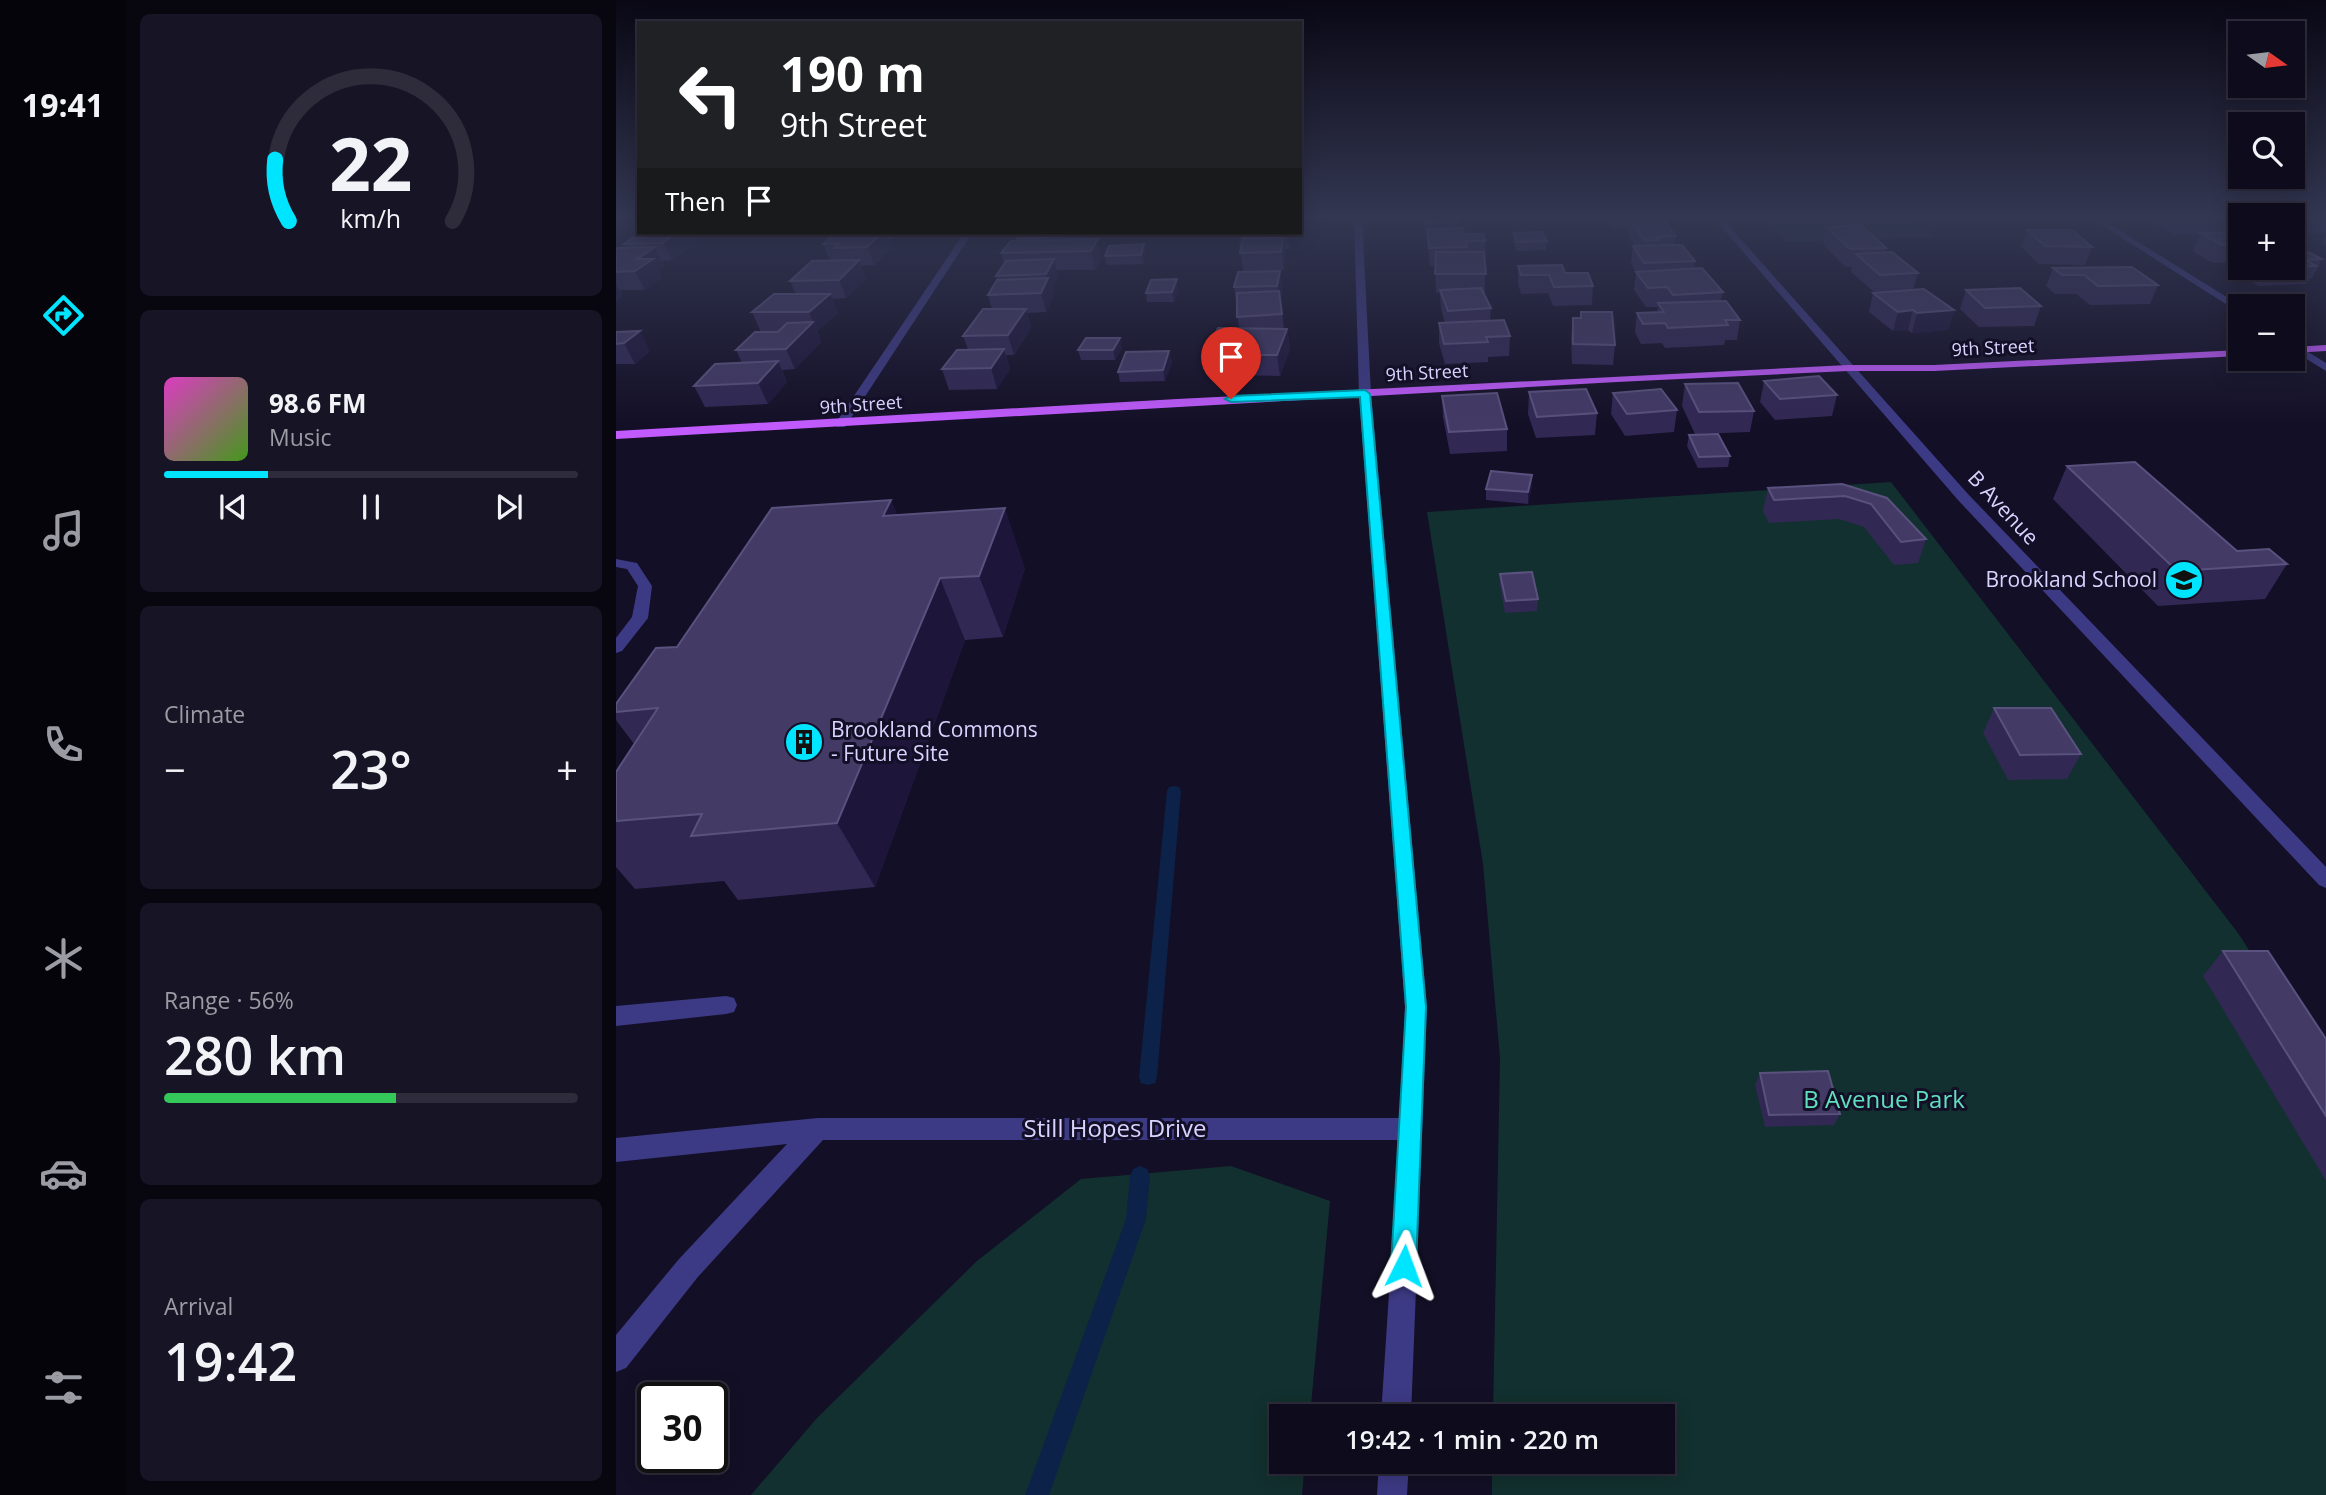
<!DOCTYPE html>
<html lang="en">
<head>
<meta charset="utf-8">
<style>
	body { margin:0; font-family:"Open Sans",sans-serif; background:#171425; color:#f1f3f6; height:100vh; display:flex; flex-direction:column; font-size:26px; white-space:nowrap }
	* { box-sizing:border-box; margin:0 }
	p { font-size:23px; color:#9b9ba3 }
	.icon { flex:none; width:38px; height:38px; fill:none; stroke:currentColor; stroke-width:2; stroke-linecap:round; stroke-linejoin:round }
	.map { position:relative; flex:1; overflow:hidden }
	.side { display:flex; flex-direction:column; gap:14px; padding:14px; background:#08060f; width:490px }
	.side>* { flex:none }
	.guide { position:absolute; left:21px; top:21px; width:665px; height:214px; border-radius:0px; box-shadow:0 4px 18px #0003,0 0 0 2px #2e2b3b; background:#202124; color:#fff; overflow:hidden }
	.needle { width:46px; rotate:104deg }
	.tools { position:absolute; left:1612px; top:21px; display:grid; gap:14px }
	.tools a { display:grid; place-items:center; width:77px; height:77px; border-radius:0px; background:#0e0b1c; box-shadow:0 4px 18px #0003,0 0 0 2px #2e2b3b; font-size:35px }
	.speed { position:absolute; left:21px; top:1382px; display:flex; gap:14px; font-size:35px; font-weight:700; text-align:center }
	.speed>* { display:grid; place-content:center; width:91px; height:91px; border-radius:50%; background:#0e0b1c; box-shadow:0 4px 18px #0003,0 0 0 2px #2e2b3b; line-height:1 }
	.speed .limit { border:4px solid #111; border-radius:10px; background:#fff; color:#111 }
	.pin { position:absolute; display:grid; place-items:center; width:60px; height:60px; color:#fff; margin:-72px -30px; border-radius:50% 50% 50% 0; rotate:-45deg; box-shadow:0 0 7px #0007 }
	.pin .icon { rotate:45deg }
	.me { position:absolute; width:77px; margin:-38px; rotate:3deg; stroke-linejoin:round; filter:drop-shadow(0 0 5px #0008) }
	.turn { display:flex; align-items:center; gap:24px; height:147px; padding:0 28px; font-size:32px }
	.turn .icon { width:91px; height:91px; stroke-width:2.5 }
	.turn b { display:block; font-size:49px; line-height:60px }
	.then { display:flex; align-items:center; height:66px; padding:0 28px; background:#0003; gap:14px; font-size:26px }
	.big { font-size:52px; font-weight:600; line-height:1.1 }
	.side .tile { flex:1; display:flex; flex-direction:column; justify-content:center; gap:10px; min-width:0; padding:0 24px; border-radius:10px; background:#171425 }
	.side .dial { align-items:center; gap:0 }
	.dial svg { height:182px; overflow:visible; fill:none; stroke:#2e2b3b; stroke-width:7; stroke-linecap:round; text-anchor:middle }
	.dial text { fill:#f1f3f6; stroke:none }
	.song { display:flex; align-items:center; gap:21px }
	.cover { width:84px; height:84px; border-radius:10px; background:linear-gradient(135deg,hsl(310 70% 55%),hsl(100 70% 35%)) }
	.played { height:7px; border-radius:4px; background:linear-gradient(90deg,#00e5ff 25%,#2e2b3b 25%) }
	.keys { display:flex; justify-content:space-around; direction:ltr }
	.heat { display:flex; justify-content:space-between; align-items:center; font-size:38px; direction:ltr }
	.charge { height:10px; border-radius:5px; background:linear-gradient(90deg,#34c759 56%,#2e2b3b 0) }
	.trip { position:absolute; left:653px; top:1404px; width:406px; height:70px; border-radius:0px; background:#0e0b1c; box-shadow:0 4px 18px #0003,0 0 0 2px #2e2b3b; font-weight:600; line-height:70px; text-align:center }
	main { display:flex; flex:1; min-height:0 }
	.menu { display:flex; flex-direction:column; width:126px; justify-content:space-around; align-items:center; background:#06040b; color:#9b9ba3 }
	.menu .icon { width:49px; height:49px }
	.menu .on { color:#00e5ff }
	.menu b { font-size:32px; color:#f1f3f6 }
	.map>svg:first-child { display:block }
	.green { fill:#12302f }
	.lines { fill:none; stroke-linecap:round; stroke-linejoin:round }
	.stream { fill:#0c2248; fill-rule:evenodd }
	.lane { fill:#3d3a85; fill-rule:evenodd }
	.street { fill:#3d3a85; fill-rule:evenodd }
	.primary { fill:#c25bff; fill-rule:evenodd }
	.wall { fill:#312854 }
	.shaded-wall { fill:#1d163a }
	.building { fill:#433a66; stroke:#5a527e; stroke-width:2 }
	.route { fill:#00e5ff; stroke:#0095a6; stroke-width:2 }
	.labels { text-anchor:middle; stroke-width:6; stroke-linejoin:round; paint-order:stroke }
	.far-street-label { font-size:18px; fill:#d9d4ff; stroke:#130f26 }
	.street-label { font-size:21px; fill:#d9d4ff; stroke:#130f26 }
	.poi-label { font-size:21px; fill:#d9d4ff; stroke:#130f26; text-anchor:end }
	.near-park-label { font-size:24px; fill:#5fe0c0; stroke:#130f26 }
	.near-street-label { font-size:24px; fill:#d9d4ff; stroke:#130f26 }
</style>
</head>
<body>
<main>
<nav class="menu">
<b>19:41</b>
<svg class="icon on" aria-label="directions" viewBox="0 0 24 24"><path d="M12 3l9 9-9 9-9-9zM9 14v-3h6M13 9l2 2-2 2"/></svg>
<svg class="icon" aria-label="music" viewBox="0 0 24 24"><path d="M9 18V5l10-2v13"/><circle cx="6" cy="18" r="3"/><circle cx="16" cy="16" r="3"/></svg>
<svg class="icon" aria-label="phone" viewBox="0 0 24 24"><path d="M5 4h4l2 5-3 2q2 4 5 5l2-3 5 2v4C11 20 4 13 5 4z"/></svg>
<svg class="icon" aria-label="climate" viewBox="0 0 24 24"><path d="M12 3v18M4 7l16 10M4 17L20 7"/></svg>
<svg class="icon" aria-label="car" viewBox="0 0 24 24"><path d="M5 17H2v-5l4-1 3-4h7l3 4 3 1v5h-3M9 17h6M6 11h13"/><circle cx="7" cy="17" r="2"/><circle cx="17" cy="17" r="2"/></svg>
<svg class="icon" aria-label="filters" viewBox="0 0 24 24"><path d="M4 7h16M4 17h16"/><circle cx="9" cy="7" r="2"/><circle cx="15" cy="17" r="2"/></svg>
</nav>
<section class="side">
<div class="tile dial"><svg viewBox="0 0 100 80">
<path d="M14 69A42 42 0 1 1 86 69"/>
<path d="M14 69A42 42 0 0 1 8 42" stroke="#00e5ff"/>
<text x="50" y="56" font-size="32" font-weight="700">22</text>
<text x="50" y="72" font-size="11">km/h</text>
</svg></div>
<div class="tile">
<div class="song"><i class="cover"></i><div><b>98.6 FM</b><p>Music</p></div></div>
<div class="played"></div>
<div class="keys"><svg class="icon" aria-label="previous" viewBox="0 0 24 24"><path d="M18 5L8 12l10 7zM5 5v14"/></svg><svg class="icon" aria-label="pause" viewBox="0 0 24 24"><path d="M8 5v14M16 5v14"/></svg><svg class="icon" aria-label="next" viewBox="0 0 24 24"><path d="M6 5l10 7-10 7zM19 5v14"/></svg></div>
</div>
<div class="tile"><p>Climate</p>
<div class="heat"><a>−</a><b class="big">23°</b><a>+</a></div>
</div>
<div class="tile"><p>Range · 56%</p><b class="big">280 km</b><div class="charge"></div></div>
<div class="tile"><p>Arrival</p><b class="big">19:42</b></div>
</section>
<div class="map">
<svg width="1710" height="1495" viewBox="0 0 1710 1495">
	<rect width="100%" height="100%" fill="#130f26"/>
	<g class="green">
		<polygon points="1147,217 1294,217 1319,237 1170,242"/>
		<polygon points="1275,482 1622,933 1710,1070 1710,1495 876,1495 876,1461 1046,1461 1046,1416 877,1416 884,1058 867,864 811,512"/>
		<polygon points="615,1166 714,1201 694,1416 665,1416 665,1461 689,1461 686,1495 135,1495 201,1418 361,1261 465,1179"/>
	</g>
	<g class="lines">
		<g class="stream">
			<polygon points="558,786 563,787 565,791 541,1077 539,1083 532,1085 525,1083 523,1077 551,791 553,787"/>
			<polygon points="524,1166 531,1169 534,1176 530,1219 433,1495 409,1495 510,1219 514,1176 517,1169"/>
		</g>
		<polygon class="lane" points="110,996 118,998 121,1005 118,1012 110,1014 0,1026 0,1006"/>
		<g class="street">
			<polygon points="738,217 746,217 755,394 811,1007 795,1416 765,1416 783,1140 207,1140 81,1278 10,1368 0,1372 0,1335 63,1259 171,1144 0,1162 0,1138 202,1118 784,1118 789,1007 743,394"/>
			<polygon points="1097,217 1105,217 1352,494 1710,867 1710,888 1703,885 1342,500"/>
			<polygon points="1473,217 1482,217 1625,306 1624,313"/>
			<polygon points="348,233 356,233 229,427 221,427 219,424"/>
			<polygon points="1676,342 1710,363 1710,371 1676,350"/>
			<polygon points="0,559 21,563 36,586 32,618 6,651 0,653 0,638 16,617 22,586 11,569 0,567"/>
			<polygon points="763,1461 793,1461 791,1495 761,1495"/>
		</g>
		<g class="primary">
			<polygon points="1710,345 1710,351 1676,353 1676,347"/>
			<polygon points="1624,350 1624,356 1318,371 1232,371 1001,382 0,439 0,431 561,399 1232,365 1318,365"/>
		</g>
	</g>
	<g class="wall">
		<polygon points="809,217 855,217 855,218 843,218 843,228 848,234 869,241 869,293 867,293 875,308 874,321 894,336 893,356 872,357 872,362 829,364 823,343 823,323 829,323 825,309 824,293 820,293 819,266 814,266 812,241 810,241"/>
		<polygon points="989,217 1053,217 1052,225 1060,236 1058,245 1079,261 1078,269 1107,292 1105,301 1124,320 1121,340 1109,340 1108,345 1049,348 1046,343 1025,344 1019,332 1021,313 1041,312 1042,307 1030,307 1018,290 1020,272 1015,264 1017,246 1019,246 1013,238 1014,233 1011,228 996,228"/>
		<polygon points="1534,217 1619,217 1612,232 1624,232 1624,262 1597,263 1577,251 1584,234 1558,235 1533,221"/>
		<polygon points="1676,217 1710,217 1710,233 1676,234"/>
		<polygon points="1211,227 1270,248 1269,252 1302,273 1297,290 1338,310 1332,330 1296,333 1292,330 1277,331 1253,312 1257,293 1259,293 1235,272 1236,267 1229,267 1207,244"/>
		<polygon points="1411,230 1476,247 1469,265 1423,264 1405,247"/>
		<polygon points="24,233 79,233 83,240 56,260 46,261 48,266 42,270 46,278 29,290 4,290 6,296 0,301 0,248 10,248 8,244"/>
		<polygon points="219,233 282,233 277,239 271,239 275,248 258,265 245,266 250,279 230,298 216,299 222,313 201,331 205,342 179,369 166,370 171,382 152,404 89,407 78,386 126,363 120,350 145,332 136,312 180,294 174,281 214,261 207,244"/>
		<polygon points="473,233 474,240 486,257 479,270 441,270 442,277 436,291 437,296 430,312 411,313 415,328 398,355 390,355 394,369 381,389 333,390 326,369 352,349 347,336 376,309 372,295 381,280 380,276 388,263 385,253 401,241 401,239"/>
		<polygon points="622,233 675,233 673,249 668,249 669,255 668,270 627,271"/>
		<polygon points="897,233 931,241 930,250 901,251 897,241"/>
		<polygon points="1710,236 1710,245 1706,243"/>
		<polygon points="530,253 527,264 491,265 489,256"/>
		<polygon points="1676,253 1706,259 1696,278 1694,278 1690,284 1643,286 1621,274 1624,267 1624,268 1676,268"/>
		<polygon points="902,266 949,273 977,286 976,305 937,306 932,293 905,294 902,284"/>
		<polygon points="1437,268 1542,285 1534,304 1474,305 1460,294 1439,294 1430,286"/>
		<polygon points="664,271 666,290 665,301 668,329 671,329 674,349 664,376 621,375 620,366 597,366 594,345 623,328 618,287"/>
		<polygon points="563,289 558,302 531,302 530,293"/>
		<polygon points="1350,290 1425,306 1418,326 1363,327 1344,309"/>
		<polygon points="965,312 999,345 997,365 956,364 955,338 957,318 965,318"/>
		<polygon points="0,332 34,351 19,364 0,364"/>
		<polygon points="506,348 499,360 465,360 462,350"/>
		<polygon points="556,362 549,381 504,382 502,372"/>
		<polygon points="1148,381 1221,395 1216,416 1159,420 1144,402"/>
		<polygon points="1069,384 1138,411 1134,432 1079,434 1066,406"/>
		<polygon points="913,392 981,413 979,435 920,438 912,414"/>
		<polygon points="997,393 1061,410 1058,432 1009,436 995,414"/>
		<polygon points="826,396 891,429 891,451 834,454 827,417"/>
		<polygon points="1073,435 1114,456 1112,467 1082,468 1071,446"/>
		<polygon points="1451,466 1621,551 1671,564 1649,599 1542,606 1437,499"/>
		<polygon points="1226,484 1310,539 1302,563 1278,565 1248,527 1223,519 1153,523 1147,511 1152,488"/>
		<polygon points="916,486 912,504 870,500 870,489"/>
		<polygon points="275,500 281,515 409,568 387,637 349,640 259,887 122,900 108,881 19,889 0,867 0,772 18,744 0,720 0,704 61,647"/>
		<polygon points="884,574 922,599 921,611 889,613 884,586"/>
		<polygon points="1378,708 1465,754 1451,779 1392,780 1367,733"/>
		<polygon points="1607,951 1710,1039 1710,1181 1587,976"/>
		<polygon points="1144,1073 1224,1114 1218,1125 1149,1127 1139,1085"/>
	</g>
	<g class="shaded-wall">
		<polygon points="843,221 843,239 811,229 812,241 810,241 809,224"/>
		<polygon points="60,233 79,233 83,240 56,260 47,243"/>
		<polygon points="266,233 269,233 275,248 258,265 251,247"/>
		<polygon points="275,233 282,233 277,239"/>
		<polygon points="469,233 473,233 475,242 472,253"/>
		<polygon points="671,233 675,233 673,249"/>
		<polygon points="667,237 669,255 668,270 665,252"/>
		<polygon points="482,239 486,257 479,270 475,251"/>
		<polygon points="528,244 530,253 527,264 525,255"/>
		<polygon points="39,247 48,266 42,270 46,278 29,290 19,271 21,259"/>
		<polygon points="438,259 442,277 436,291 437,296 430,312 425,293 431,279 430,274"/>
		<polygon points="243,260 250,279 230,298 223,280"/>
		<polygon points="664,271 666,290 665,301 668,334 665,301 664,305 661,286"/>
		<polygon points="561,279 563,289 558,302 556,292"/>
		<polygon points="0,284 6,296 0,301"/>
		<polygon points="214,294 222,313 201,331 193,312"/>
		<polygon points="410,309 415,328 398,355 392,335"/>
		<polygon points="1297,310 1292,330 1277,331 1282,312"/>
		<polygon points="1338,310 1332,330 1296,333 1301,313"/>
		<polygon points="197,322 205,342 179,369 170,349"/>
		<polygon points="671,329 674,349 664,376 661,355"/>
		<polygon points="24,331 34,351 19,364 8,343"/>
		<polygon points="504,338 506,348 499,360 497,350"/>
		<polygon points="388,349 394,369 381,389 375,368"/>
		<polygon points="553,351 556,362 549,381 547,370"/>
		<polygon points="162,361 171,382 152,404 142,383"/>
		<polygon points="916,475 916,486 912,504 912,492"/>
		<polygon points="275,500 300,560 267,516"/>
		<polygon points="389,508 409,568 387,637 363,576"/>
		<polygon points="324,578 349,640 259,887 221,823"/>
	</g>
	<g class="building">
		<polygon points="809,217 843,217 843,221 809,224"/>
		<polygon points="1048,220 1060,236 1040,237 1043,240 1028,240 1015,221"/>
		<polygon points="1245,225 1270,248 1234,249 1211,227"/>
		<polygon points="847,228 848,234 867,234 869,241 850,241 851,247 813,248 811,229"/>
		<polygon points="1411,230 1456,230 1476,247 1429,246"/>
		<polygon points="926,232 931,241 901,242 897,233"/>
		<polygon points="1624,232 1624,244 1606,245 1584,233"/>
		<polygon points="24,233 60,233 47,243 8,244"/>
		<polygon points="219,233 266,233 251,247 218,248 224,243 207,244"/>
		<polygon points="403,233 469,233 468,235 401,239"/>
		<polygon points="667,237 665,252 624,253 627,238"/>
		<polygon points="482,239 475,251 385,253 395,241"/>
		<polygon points="528,244 525,255 489,256 493,246"/>
		<polygon points="1066,245 1079,261 1028,263 1017,246"/>
		<polygon points="39,247 21,259 37,259 19,271 0,272 0,248"/>
		<polygon points="820,252 868,252 870,274 819,274"/>
		<polygon points="1276,252 1302,273 1264,275 1240,254"/>
		<polygon points="1692,252 1706,259 1689,260 1700,266 1676,267 1676,253"/>
		<polygon points="438,259 430,274 380,276 390,261"/>
		<polygon points="243,260 223,280 174,281 196,261"/>
		<polygon points="946,265 949,273 972,273 977,286 938,287 933,275 905,275 902,266"/>
		<polygon points="1516,267 1542,285 1482,286 1468,275 1446,275 1437,268"/>
		<polygon points="1086,268 1107,292 1057,295 1051,287 1032,288 1020,272"/>
		<polygon points="664,271 661,286 618,287 622,272"/>
		<polygon points="432,278 425,293 372,295 381,280"/>
		<polygon points="561,279 556,292 530,293 535,280"/>
		<polygon points="865,288 875,308 832,311 824,290"/>
		<polygon points="1404,288 1425,306 1369,308 1350,290"/>
		<polygon points="1308,289 1338,310 1301,313 1297,310 1282,312 1257,293"/>
		<polygon points="663,291 666,314 621,317 621,293"/>
		<polygon points="158,294 214,294 193,312 136,312"/>
		<polygon points="1110,301 1124,320 1109,320 1112,325 1052,328 1049,323 1027,324 1021,313 1048,312 1042,303"/>
		<polygon points="367,309 410,309 392,335 347,336"/>
		<polygon points="965,312 996,312 999,345 957,344 957,318 965,318"/>
		<polygon points="888,320 894,336 870,337 872,342 828,344 823,323"/>
		<polygon points="197,322 170,349 120,350 139,332 162,332 171,323"/>
		<polygon points="602,328 671,329 661,355 618,355 622,346 594,345"/>
		<polygon points="24,331 8,343 0,344 0,332"/>
		<polygon points="470,338 504,338 497,350 462,350"/>
		<polygon points="388,349 375,368 326,369 341,350"/>
		<polygon points="553,351 547,370 502,372 510,352"/>
		<polygon points="162,361 142,383 78,386 99,364"/>
		<polygon points="1203,376 1221,395 1164,399 1148,381"/>
		<polygon points="1122,383 1138,411 1083,412 1069,384"/>
		<polygon points="970,389 981,413 921,417 913,392"/>
		<polygon points="1045,389 1061,410 1011,414 997,393"/>
		<polygon points="881,393 891,429 833,432 826,396"/>
		<polygon points="1102,434 1114,456 1083,457 1073,435"/>
		<polygon points="1519,462 1621,551 1653,549 1671,564 1561,571 1451,466"/>
		<polygon points="875,471 916,475 912,492 870,489"/>
		<polygon points="1226,484 1271,498 1310,539 1285,542 1255,504 1229,496 1158,500 1152,488"/>
		<polygon points="275,500 267,516 389,508 363,576 324,578 221,823 75,836 86,814 0,821 0,772 42,708 0,712 0,704 40,648 61,647 156,508"/>
		<polygon points="916,572 922,599 890,601 884,574"/>
		<polygon points="1378,708 1435,708 1465,754 1404,755"/>
		<polygon points="1607,951 1652,951 1710,1039 1710,1116"/>
		<polygon points="1212,1071 1224,1114 1153,1115 1144,1073"/>
	</g>
	<linearGradient id="sky" x2="0" y2="1"><stop stop-color="#0a0815"/><stop offset="0.51" stop-color="#333752"/><stop offset="1" stop-color="#333752" stop-opacity="0"/></linearGradient>
	<rect width="1710" height="426" fill="url(#sky)"/>
	<polygon class="route" points="749,390 754,394 810,1007 800,1266 796,1275 788,1278 779,1275 775,1266 790,1007 744,397 615,402 609,399 615,396"/>
	<defs>
		<symbol id="school-disc" viewBox="-11 -11 22 22"><circle r="9.5" fill="#00e5ff" stroke="#130f26"/><path d="M0-5L7-2L0 1L-7-2ZM-4 1L0 2.5L4 1V4Q0 6-4 4Z" fill="#111"/></symbol>
		<symbol id="building-disc" viewBox="-11 -11 22 22"><circle r="9.5" fill="#00e5ff" stroke="#130f26"/><path d="M-4-6H4V6H1V3H-1V6H-4ZM-2.5-4.3h1.7v1.8h-1.7ZM.8-4.3h1.7v1.8H.8ZM-2.5-1h1.7V.8h-1.7ZM.8-1h1.7V.8H.8Z" fill="#111"/></symbol>
	</defs>
	<g fill-rule="evenodd">
		<use href="#school-disc" x="1546" y="558" width="44" height="44"/>
		<use href="#building-disc" x="166" y="720" width="44" height="44"/>
	</g>
	<g class="labels">
		<g class="far-street-label">
			<text transform="translate(1377 348) rotate(-3)" y="6">9th Street</text>
			<text transform="translate(811 373) rotate(-3)" y="6">9th Street</text>
			<text transform="translate(245 405) rotate(-4)" y="6">9th Street</text>
		</g>
		<g class="street-label">
			<text transform="translate(1387 508) rotate(47)" y="7">B Avenue</text>
		</g>
		<g class="poi-label">
			<text x="1541" y="587">Brookland School</text>
			<text x="215" y="737" text-anchor="start">Brookland Commons<tspan x="215" dy="24">- Future Site</tspan></text>
		</g>
		<g class="near-park-label">
			<text x="1268" y="1108">B Avenue Park</text>
		</g>
		<g class="near-street-label">
			<text x="499" y="1137">Still Hopes Drive</text>
		</g>
	</g>
</svg>
<div class="tools">
<a><svg class="needle" viewBox="-14 -14 28 28"><path d="M0-13l5 13h-10z" fill="#e53935"/><path d="M0 13l5-13h-10z" fill="#9b9ba3"/></svg></a>
<a><svg class="icon" aria-label="search" viewBox="0 0 24 24"><circle cx="10" cy="10" r="6"/><path d="M15 15l6 6"/></svg></a>
<a>+</a>
<a>−</a>
</div>
<div class="speed"><div class="limit">30</div></div>
<div class="pin" style="left:615px;top:399px;background:#d93025"><svg class="icon" aria-label="arrive" viewBox="0 0 24 24"><path d="M6 21V4h12l-3 4 3 4H6"/></svg></div>
<svg class="me" style="left:788px;top:1266px" viewBox="-20 -20 40 40"><path d="M0-17L14 15 0 8-14 15z" fill="#00e5ff" stroke="#fff" stroke-width="4"/></svg>
<div class="trip">19:42 · 1 min · 220 m</div>
<div class="guide">
<div class="turn"><svg class="icon" aria-label="left" viewBox="0 0 24 24"><path d="M17 20v-9H6M10 6l-5 5 5 5"/></svg><div><b>190 m</b>9th Street</div></div>
<div class="then">Then<svg class="icon" aria-label="arrive" viewBox="0 0 24 24"><path d="M6 21V4h12l-3 4 3 4H6"/></svg></div>
</div>
</div>
</main>
</body>
</html>
